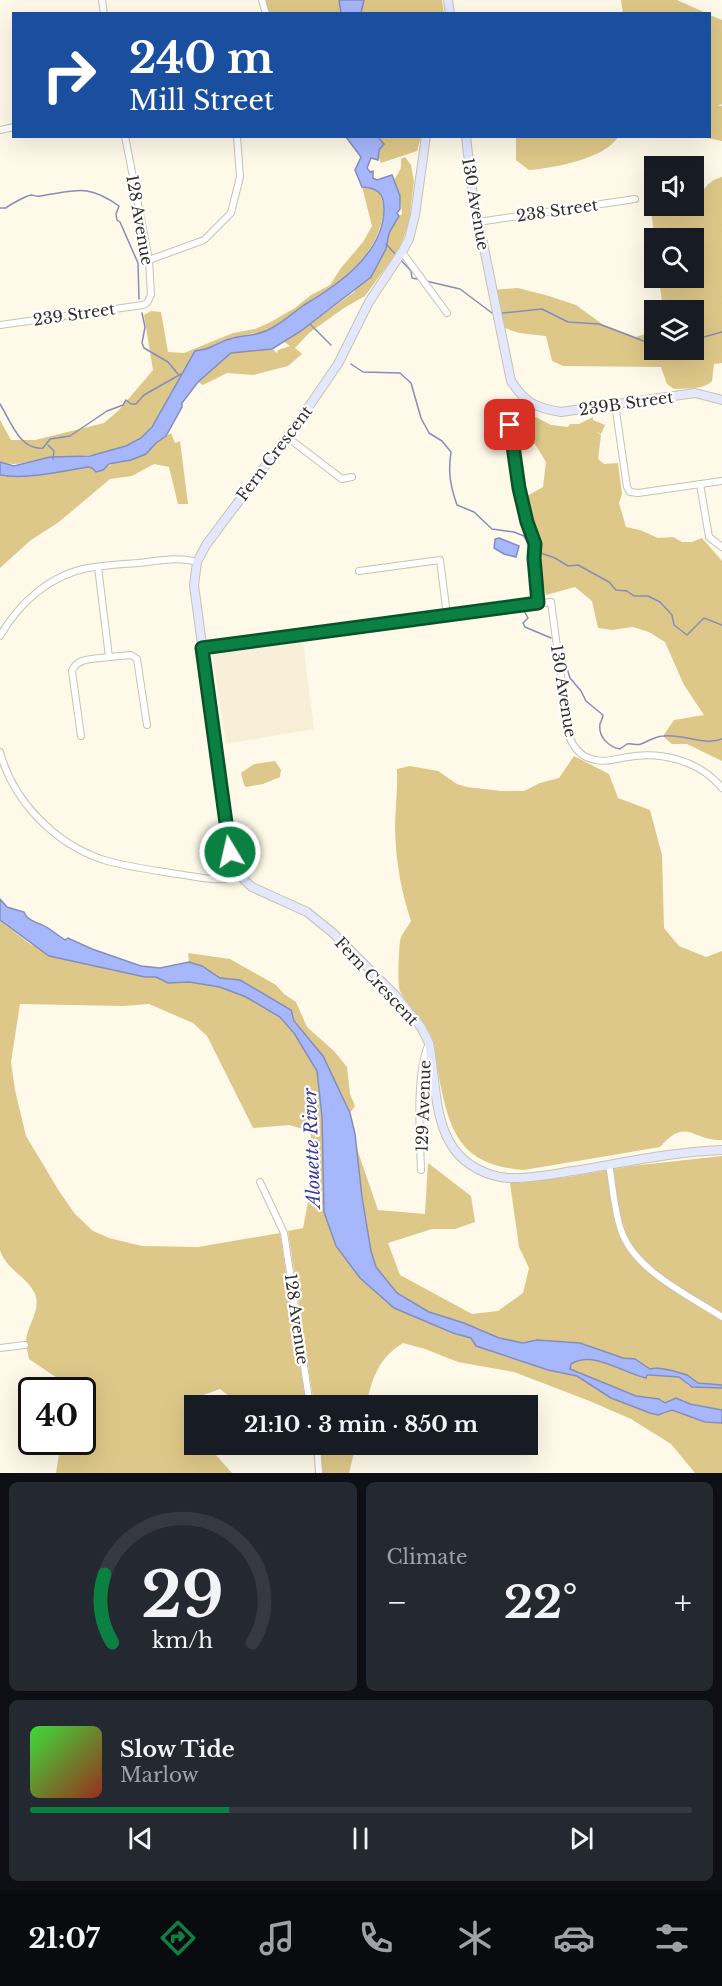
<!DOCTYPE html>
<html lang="en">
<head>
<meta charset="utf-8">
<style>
	body { margin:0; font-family:"Libre Baskerville",serif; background:#242831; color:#f1f3f6; height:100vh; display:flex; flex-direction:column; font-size:22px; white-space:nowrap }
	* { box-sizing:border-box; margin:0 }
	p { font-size:20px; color:#9ea1a6 }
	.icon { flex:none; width:33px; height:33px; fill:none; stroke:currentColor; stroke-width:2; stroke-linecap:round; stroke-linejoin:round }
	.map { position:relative; height:1473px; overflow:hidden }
	.panel { display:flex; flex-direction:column; gap:9px; padding:9px; background:#0d0f14; flex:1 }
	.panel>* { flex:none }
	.banner { position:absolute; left:12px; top:12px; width:699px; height:126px; border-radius:0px; box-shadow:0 6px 24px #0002; background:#1a4fa0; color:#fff; overflow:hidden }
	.tools { position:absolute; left:644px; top:156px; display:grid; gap:12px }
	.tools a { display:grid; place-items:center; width:60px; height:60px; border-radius:0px; background:#171b24; box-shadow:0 6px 24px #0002; font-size:30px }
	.speed { position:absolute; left:18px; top:1377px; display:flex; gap:12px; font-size:30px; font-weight:700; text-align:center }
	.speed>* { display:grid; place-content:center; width:78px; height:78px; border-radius:50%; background:#171b24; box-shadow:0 6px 24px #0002; line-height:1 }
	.speed .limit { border:3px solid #111; border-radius:9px; background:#fff; color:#111 }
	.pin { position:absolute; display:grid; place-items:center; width:51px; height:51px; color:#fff; margin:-26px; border-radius:12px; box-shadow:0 3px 9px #0006 }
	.me { position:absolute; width:66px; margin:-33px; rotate:351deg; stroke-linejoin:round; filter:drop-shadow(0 0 4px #0008) }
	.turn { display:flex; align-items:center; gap:21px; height:126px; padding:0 18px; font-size:27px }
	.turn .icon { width:78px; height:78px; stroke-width:2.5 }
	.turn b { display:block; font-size:42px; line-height:51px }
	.big { font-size:45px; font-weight:700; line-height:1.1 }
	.panel .card { flex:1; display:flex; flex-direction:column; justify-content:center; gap:9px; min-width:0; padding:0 21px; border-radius:9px; background:#242831 }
	.panel .dial { align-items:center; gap:0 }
	.dial svg { height:156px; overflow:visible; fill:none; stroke:#363941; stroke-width:7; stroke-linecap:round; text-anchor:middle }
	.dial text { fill:#f1f3f6; stroke:none }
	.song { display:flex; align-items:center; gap:18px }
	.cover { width:72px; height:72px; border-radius:9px; background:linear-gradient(135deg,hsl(120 70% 55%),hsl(10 70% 35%)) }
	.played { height:6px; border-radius:3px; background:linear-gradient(90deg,#0b8043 30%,#363941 30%) }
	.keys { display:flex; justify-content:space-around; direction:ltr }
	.heat { display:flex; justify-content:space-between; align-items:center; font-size:33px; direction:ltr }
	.panel .tiles { flex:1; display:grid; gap:9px; grid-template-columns:1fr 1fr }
	.card:last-child { grid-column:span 2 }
	.trip { position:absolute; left:184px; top:1395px; width:354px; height:60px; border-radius:0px; background:#171b24; box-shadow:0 6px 24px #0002; font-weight:700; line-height:60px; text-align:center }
	.tabs { display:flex; height:96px; justify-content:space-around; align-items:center; background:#090b0e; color:#9ea1a6 }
	.tabs .icon { width:42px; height:42px }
	.tabs .active { color:#0b8043 }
	.tabs b { font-size:27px; color:#f1f3f6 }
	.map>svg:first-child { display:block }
	.built { fill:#f7efd7 }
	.green { fill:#dec889 }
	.water { fill:#a7b7fb; stroke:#848ebc; stroke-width:1.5 }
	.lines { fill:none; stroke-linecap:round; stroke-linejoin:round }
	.stream { stroke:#848ebc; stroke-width:1.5 }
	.street-casing { stroke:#c7c2b2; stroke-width:8 }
	.secondary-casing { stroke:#c7c2b2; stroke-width:10 }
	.street { stroke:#fff; stroke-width:6 }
	.secondary { stroke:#e4e8fd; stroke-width:8 }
	.route-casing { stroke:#07532c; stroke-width:15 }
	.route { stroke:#0b8043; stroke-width:10 }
	.labels { text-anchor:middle; stroke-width:4.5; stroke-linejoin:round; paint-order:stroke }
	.street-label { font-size:16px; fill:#33302a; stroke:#fff }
	.water-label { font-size:18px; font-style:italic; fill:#353c9b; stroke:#fff }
</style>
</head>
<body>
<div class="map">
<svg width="722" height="1473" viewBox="0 0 722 1473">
	<rect width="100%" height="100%" fill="#fef9e8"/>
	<polygon class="built" points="303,642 314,729 226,744 212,653"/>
	<g class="green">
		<polygon points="266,0 345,0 343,13 265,14"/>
		<polygon points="351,0 442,0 444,13 348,14"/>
		<polygon points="621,0 677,0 706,13 623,13"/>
		<polygon points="710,15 722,20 722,104 718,106 722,106 722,141 707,138 710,136"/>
		<polygon points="371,137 421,137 417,151 381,163"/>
		<path d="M516 137V136L618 137C604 159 554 168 529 170L516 160Z"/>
		<polygon points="405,157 411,165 414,182 409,222 400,248 365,296 344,308 309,333 295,348 302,354 288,366 253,375 227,373 203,385 198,382 231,352 272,349 277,353 278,350 290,346 283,341 301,331 354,292 386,249 389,233 399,216 402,214 400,196 394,180 401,168 401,159"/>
		<path d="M722 177V363L714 364 712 381C703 390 687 388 674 389L667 384 661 367 563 366 552 361 546 336 519 333 499 326 492 290 518 288 549 296 576 305 602 324 636 337 654 331V350H693V310H663L659 278H693V238H655L651 212 693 206C700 195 707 180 722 177Z"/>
		<path d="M362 187 375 188 380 193 384 209 381 224 376 238 361 264 326 294 303 306 269 330 223 340 214 346 196 351C183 373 160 422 142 437 120 456 81 456 54 457 34 458 20 468 0 462V420L11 440H35L104 423 119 410 153 370 144 315 151 311 161 312 168 352 184 353 233 333 255 329 269 323 295 308 311 295 330 285 341 268 363 242 372 226Z"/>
		<polygon points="520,409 551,425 568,427 570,424 579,424 593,417 593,420 605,425 601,434 595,431 601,435 598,459 604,464 618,463 622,494 619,503 626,527 640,530 658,538 673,537 682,542 692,542 702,538 722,561 722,761 687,744 672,744 663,736 674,720 704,715 684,685 665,642 649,632 633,627 612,630 598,628 592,601 575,587 546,595 537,558 538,544 527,496 543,487 546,462 535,444 526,444 520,430"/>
		<path d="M171 433 175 443 180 441 188 504H178L169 467 154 464 132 476 110 479 59 522 31 540 0 568V475C34 481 69 462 103 470 111 462 119 464 130 460 147 455 156 441 171 433Z"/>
		<path d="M574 756 609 774 618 798 650 810 662 855 664 928 679 946 706 957 722 951V1140C692 1141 687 1116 660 1147L524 1170C458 1165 449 1130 438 1072 436 1062 436 1050 433 1040 426 1021 409 1009 400 991 397 984 399 950 400 941 401 934 408 927 411 921 401 891 396 862 395 830 395 810 398 790 397 769L410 766 438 771 457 784 467 787 501 791H524L540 783 559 778Z"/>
		<polygon points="275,761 281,770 280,777 263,784 246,787 244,785 241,773 254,764"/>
		<path d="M0 921 30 944 78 961 110 970 156 977 168 983 189 982 220 987 246 997 280 1017 294 1033 317 1071 322 1117 324 1212 360 1278 394 1308 453 1333 471 1338 476 1346 548 1370 577 1376 611 1398 650 1413 664 1414 672 1410 705 1422 722 1423V1473H695L671 1444 631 1419 587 1400 514 1372 458 1362 425 1349 403 1343C378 1358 372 1380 366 1405H314L288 1231 303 1228 315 1166 310 1131 289 1125 253 1128 207 1036 193 1023 149 1004 123 1006 20 1004 11 1062 15 1090 26 1136 59 1191 75 1214 93 1231 109 1238 142 1246 198 1247 280 1233 306 1404 240 1405 220 1389 195 1398 190 1425 195 1431V1444L207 1445 232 1473H56L61 1442H82V1390H58L57 1378 29 1359C28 1353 26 1346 26 1340 28 1323 41 1311 35 1294 27 1276 6 1270 0 1250Z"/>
		<polygon points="188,953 230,959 276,985 284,994 296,1002 307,1027 334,1051 347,1067 350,1094 355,1106 350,1113 323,1056 294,1021 291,1010 240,980 220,978 202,966 189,962"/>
		<polygon points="355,1143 378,1210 425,1214 428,1163 471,1196 475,1222 455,1229 432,1229 388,1243 400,1275 472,1314 498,1311 523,1293 529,1268 519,1247 510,1183 568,1177 631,1166 722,1156 722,1385 698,1383 687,1375 670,1370 657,1368 650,1369 635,1359 623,1358 580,1343 537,1340 523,1343 499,1338 464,1323 429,1312 397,1293 376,1267 371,1251 362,1197"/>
		<polygon points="577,1360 597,1360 645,1378 650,1375 679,1377 689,1386 722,1388 722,1410 690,1404 683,1400 665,1403 659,1399 636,1396 570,1370 571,1364"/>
		<polygon points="320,1445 356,1445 349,1473 323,1473"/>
	</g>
	<g class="water">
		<polygon points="339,0 364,0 361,13 341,13"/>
		<path d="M346 137H378L384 144 379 150 378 160 371 158 367 168 370 172 373 171V178L377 180 392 175 400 196V209L397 213 399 216 389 233 386 249 371 277 301 331 272 349 231 353 198 382 182 403V407L166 436 156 443 146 454 131 460 109 464 103 470 96 472 92 468 88 467C62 471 26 480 0 475V462L14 466 50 457 90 456 126 446 141 438 152 427 195 351C201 350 208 349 213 346 219 344 223 340 230 339 243 335 258 336 270 329 282 323 293 313 304 305 338 285 383 254 384 210 384 193 378 188 362 187L355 170 361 157Z"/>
		<polygon points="499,538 519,546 516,557 504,554 494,548 495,539"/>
		<path d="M0 899 7 907 24 912C28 923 40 922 48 928 54 932 59 936 65 940L68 938 92 949 141 966 160 968 189 962 202 966 220 978 240 980 291 1010 294 1021 323 1056 350 1113 355 1134 362 1197 371 1251 376 1267 397 1293 429 1312 464 1323 499 1338 523 1343 537 1340 580 1343 623 1358 635 1359 650 1369 657 1368 670 1370 687 1375 698 1383 722 1385V1388L692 1387 679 1377 650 1375H647L646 1378C623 1373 593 1350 571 1364L570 1369 636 1396 659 1399 665 1403 676 1398 690 1404 722 1410V1423L705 1422 672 1410 658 1415 650 1413 611 1398 577 1376 548 1370 476 1346 471 1338 453 1333 394 1308 360 1278 336 1246 324 1212 322 1117 317 1071 294 1033 280 1017 246 997 220 987 189 982 168 983 156 977H145L49 956 0 920Z"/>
	</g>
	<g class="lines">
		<g class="stream">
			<path d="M0 208H6C9 205 26 196 31 195 34 195 37 197 40 196 76 191 87 183 119 206L116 214 117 220 120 222 138 263 139 299"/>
			<polyline points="386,244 397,256"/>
			<polyline points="400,259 411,271 412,278 417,279"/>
			<polyline points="426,281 460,289 492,313"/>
			<polyline points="142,313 145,327 142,343 144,348 168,362 178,374"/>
			<polyline points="502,313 542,309 568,322 599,324 654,345"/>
			<polyline points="310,324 331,345"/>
			<polyline points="693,340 722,332"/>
			<path d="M351 364 363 372 400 373 411 383 421 418 429 433 442 441 451 452C448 472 450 485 457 505L474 512 492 529 514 532 524 536 533 551"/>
			<path d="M0 404C10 420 20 451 43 448L50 439 70 436 107 411 123 405 126 400 131 404H136L144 395 181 374"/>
			<polyline points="48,445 54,451 53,459"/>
			<polyline points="538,552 555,558 568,566 578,565 609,582 616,590 627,591 634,596 648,596 660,602 672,615 674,625 687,635 704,618 722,625"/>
			<polyline points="523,609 528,618 523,623 525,627 551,638"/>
			<path d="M561 649 570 678 581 691 586 701 603 715C603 718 601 721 600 724 598 737 609 747 620 749L627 744C633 743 636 746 641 744 649 741 655 736 664 736 684 734 704 746 722 739"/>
		</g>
		<defs>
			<g id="street">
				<polyline points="102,0 104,14"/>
				<polyline points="262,0 266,14"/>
				<polyline points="0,130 14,127"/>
				<polyline points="478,222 635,199"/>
				<polyline points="402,252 447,313"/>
				<polyline points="149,260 204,240 231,213 240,177 237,136"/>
				<polyline points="0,325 143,305 147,303 151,295 149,260 125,136"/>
				<polyline points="615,404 627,487 630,492 638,493 722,481"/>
				<polyline points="510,425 519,488 527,522 535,544 534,558 538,603"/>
				<polyline points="287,437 342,479 352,477"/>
				<polyline points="700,484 709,537 722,547"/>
				<polyline points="98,567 109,657 131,655 137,659 147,725"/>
				<polyline points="359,571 440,560 447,615"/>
				<path d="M0 636C19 603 50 575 88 568 104 565 122 564 138 563 158 561 178 556 197 562"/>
				<path d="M202 648 551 602 569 736C574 749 582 758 596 760 607 763 618 758 628 757 662 751 700 761 722 788"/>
				<path d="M81 736 72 671C77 657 96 659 109 657"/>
				<path d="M0 752C13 801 55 844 104 860 128 867 153 870 177 874 199 877 219 883 240 876"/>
				<path d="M609 1165C613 1186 614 1210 621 1230 634 1270 688 1295 722 1317"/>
				<path d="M421 1170C420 1135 415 1075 429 1043"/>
				<polyline points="260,1182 284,1233 310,1406"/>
				<polyline points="0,1348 25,1345"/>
				<polyline points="317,1444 319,1473"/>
			</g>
			<g id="secondary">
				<polyline points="448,0 450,14"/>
				<path d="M426 136 415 215 409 239 402 252 369 302 338 364 301 418 206 545 197 562 194 585 230 852C234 867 240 878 252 887L307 912 333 933 396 996 421 1027 429 1043C436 1077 433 1120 454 1149 466 1166 489 1177 509 1178 530 1179 553 1174 573 1171 623 1163 671 1152 722 1150"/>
				<path d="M466 136 472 189 511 381C525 403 536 408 561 412L695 393 722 400"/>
			</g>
		</defs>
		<use href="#street" class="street-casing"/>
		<use href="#secondary" class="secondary-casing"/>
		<use href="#street" class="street"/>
		<use href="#secondary" class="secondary"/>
	</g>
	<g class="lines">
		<defs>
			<polyline id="route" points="230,852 202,648 538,603 534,558 535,544 527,522 519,488 510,425"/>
		</defs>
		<use href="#route" class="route-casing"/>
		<use href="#route" class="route"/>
	</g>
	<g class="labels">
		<g class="street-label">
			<text transform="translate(476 204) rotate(80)" y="6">130 Avenue</text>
			<text transform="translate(557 210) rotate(-8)" y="6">238 Street</text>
			<text transform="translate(140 220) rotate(80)" y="6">128 Avenue</text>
			<text transform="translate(74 314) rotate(-8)" y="6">239 Street</text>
			<text transform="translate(626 403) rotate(-8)" y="6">239B Street</text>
			<text transform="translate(274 453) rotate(-53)" y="6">Fern Crescent</text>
			<text transform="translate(564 691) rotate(81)" y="6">130 Avenue</text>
			<text transform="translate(377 981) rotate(47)" y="6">Fern Crescent</text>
			<text transform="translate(423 1106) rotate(-88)" y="6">129 Avenue</text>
			<text transform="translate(297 1319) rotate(82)" y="6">128 Avenue</text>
		</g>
		<g class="water-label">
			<text transform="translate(312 1148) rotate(-92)" y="6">Alouette River</text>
		</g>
	</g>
</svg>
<div class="tools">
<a><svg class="icon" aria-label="sound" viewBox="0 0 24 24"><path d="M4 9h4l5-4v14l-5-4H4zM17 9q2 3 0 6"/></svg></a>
<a><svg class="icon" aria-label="search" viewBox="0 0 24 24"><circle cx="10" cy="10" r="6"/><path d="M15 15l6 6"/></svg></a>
<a><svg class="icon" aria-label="layers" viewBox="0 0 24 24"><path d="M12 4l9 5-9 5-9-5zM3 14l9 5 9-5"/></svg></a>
</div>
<div class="speed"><div class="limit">40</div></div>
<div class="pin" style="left:510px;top:425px;background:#d93025"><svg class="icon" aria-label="arrive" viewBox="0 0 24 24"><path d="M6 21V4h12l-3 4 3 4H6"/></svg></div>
<svg class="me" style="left:230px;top:852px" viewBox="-20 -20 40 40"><circle r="17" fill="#0b8043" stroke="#fff" stroke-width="3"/><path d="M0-11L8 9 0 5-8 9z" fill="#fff"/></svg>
<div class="trip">21:10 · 3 min · 850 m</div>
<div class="banner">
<div class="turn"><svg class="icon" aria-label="right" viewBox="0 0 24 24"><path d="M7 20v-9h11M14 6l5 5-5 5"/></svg><div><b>240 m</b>Mill Street</div></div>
</div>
</div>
<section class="panel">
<div class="tiles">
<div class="card dial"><svg viewBox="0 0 100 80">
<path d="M14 69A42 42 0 1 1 86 69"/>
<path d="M14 69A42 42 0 0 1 10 34" stroke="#0b8043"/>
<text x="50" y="56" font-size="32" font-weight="700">29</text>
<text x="50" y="72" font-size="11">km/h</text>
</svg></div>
<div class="card"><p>Climate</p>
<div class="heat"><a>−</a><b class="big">22°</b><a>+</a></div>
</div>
<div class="card">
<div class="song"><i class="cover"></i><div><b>Slow Tide</b><p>Marlow</p></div></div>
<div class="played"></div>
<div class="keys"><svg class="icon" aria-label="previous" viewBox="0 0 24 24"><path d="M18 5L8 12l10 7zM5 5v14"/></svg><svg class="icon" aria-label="pause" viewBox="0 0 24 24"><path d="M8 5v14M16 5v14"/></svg><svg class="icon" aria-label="next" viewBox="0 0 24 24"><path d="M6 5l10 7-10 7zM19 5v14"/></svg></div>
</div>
</div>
</section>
<nav class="tabs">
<b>21:07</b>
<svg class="icon active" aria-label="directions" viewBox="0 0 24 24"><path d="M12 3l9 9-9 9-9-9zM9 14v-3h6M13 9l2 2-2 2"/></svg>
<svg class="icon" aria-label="music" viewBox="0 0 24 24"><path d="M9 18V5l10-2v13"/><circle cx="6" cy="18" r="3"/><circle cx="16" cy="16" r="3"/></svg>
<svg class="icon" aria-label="phone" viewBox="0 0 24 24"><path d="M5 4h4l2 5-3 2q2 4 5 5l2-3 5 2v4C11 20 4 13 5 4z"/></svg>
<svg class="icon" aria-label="climate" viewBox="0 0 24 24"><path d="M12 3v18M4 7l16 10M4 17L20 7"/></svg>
<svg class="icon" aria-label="car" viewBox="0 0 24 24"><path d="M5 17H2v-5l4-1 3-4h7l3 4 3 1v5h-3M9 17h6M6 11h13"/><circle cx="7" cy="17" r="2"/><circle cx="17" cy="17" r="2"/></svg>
<svg class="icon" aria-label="filters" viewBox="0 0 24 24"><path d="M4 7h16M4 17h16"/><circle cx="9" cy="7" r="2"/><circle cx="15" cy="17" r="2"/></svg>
</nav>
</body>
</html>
